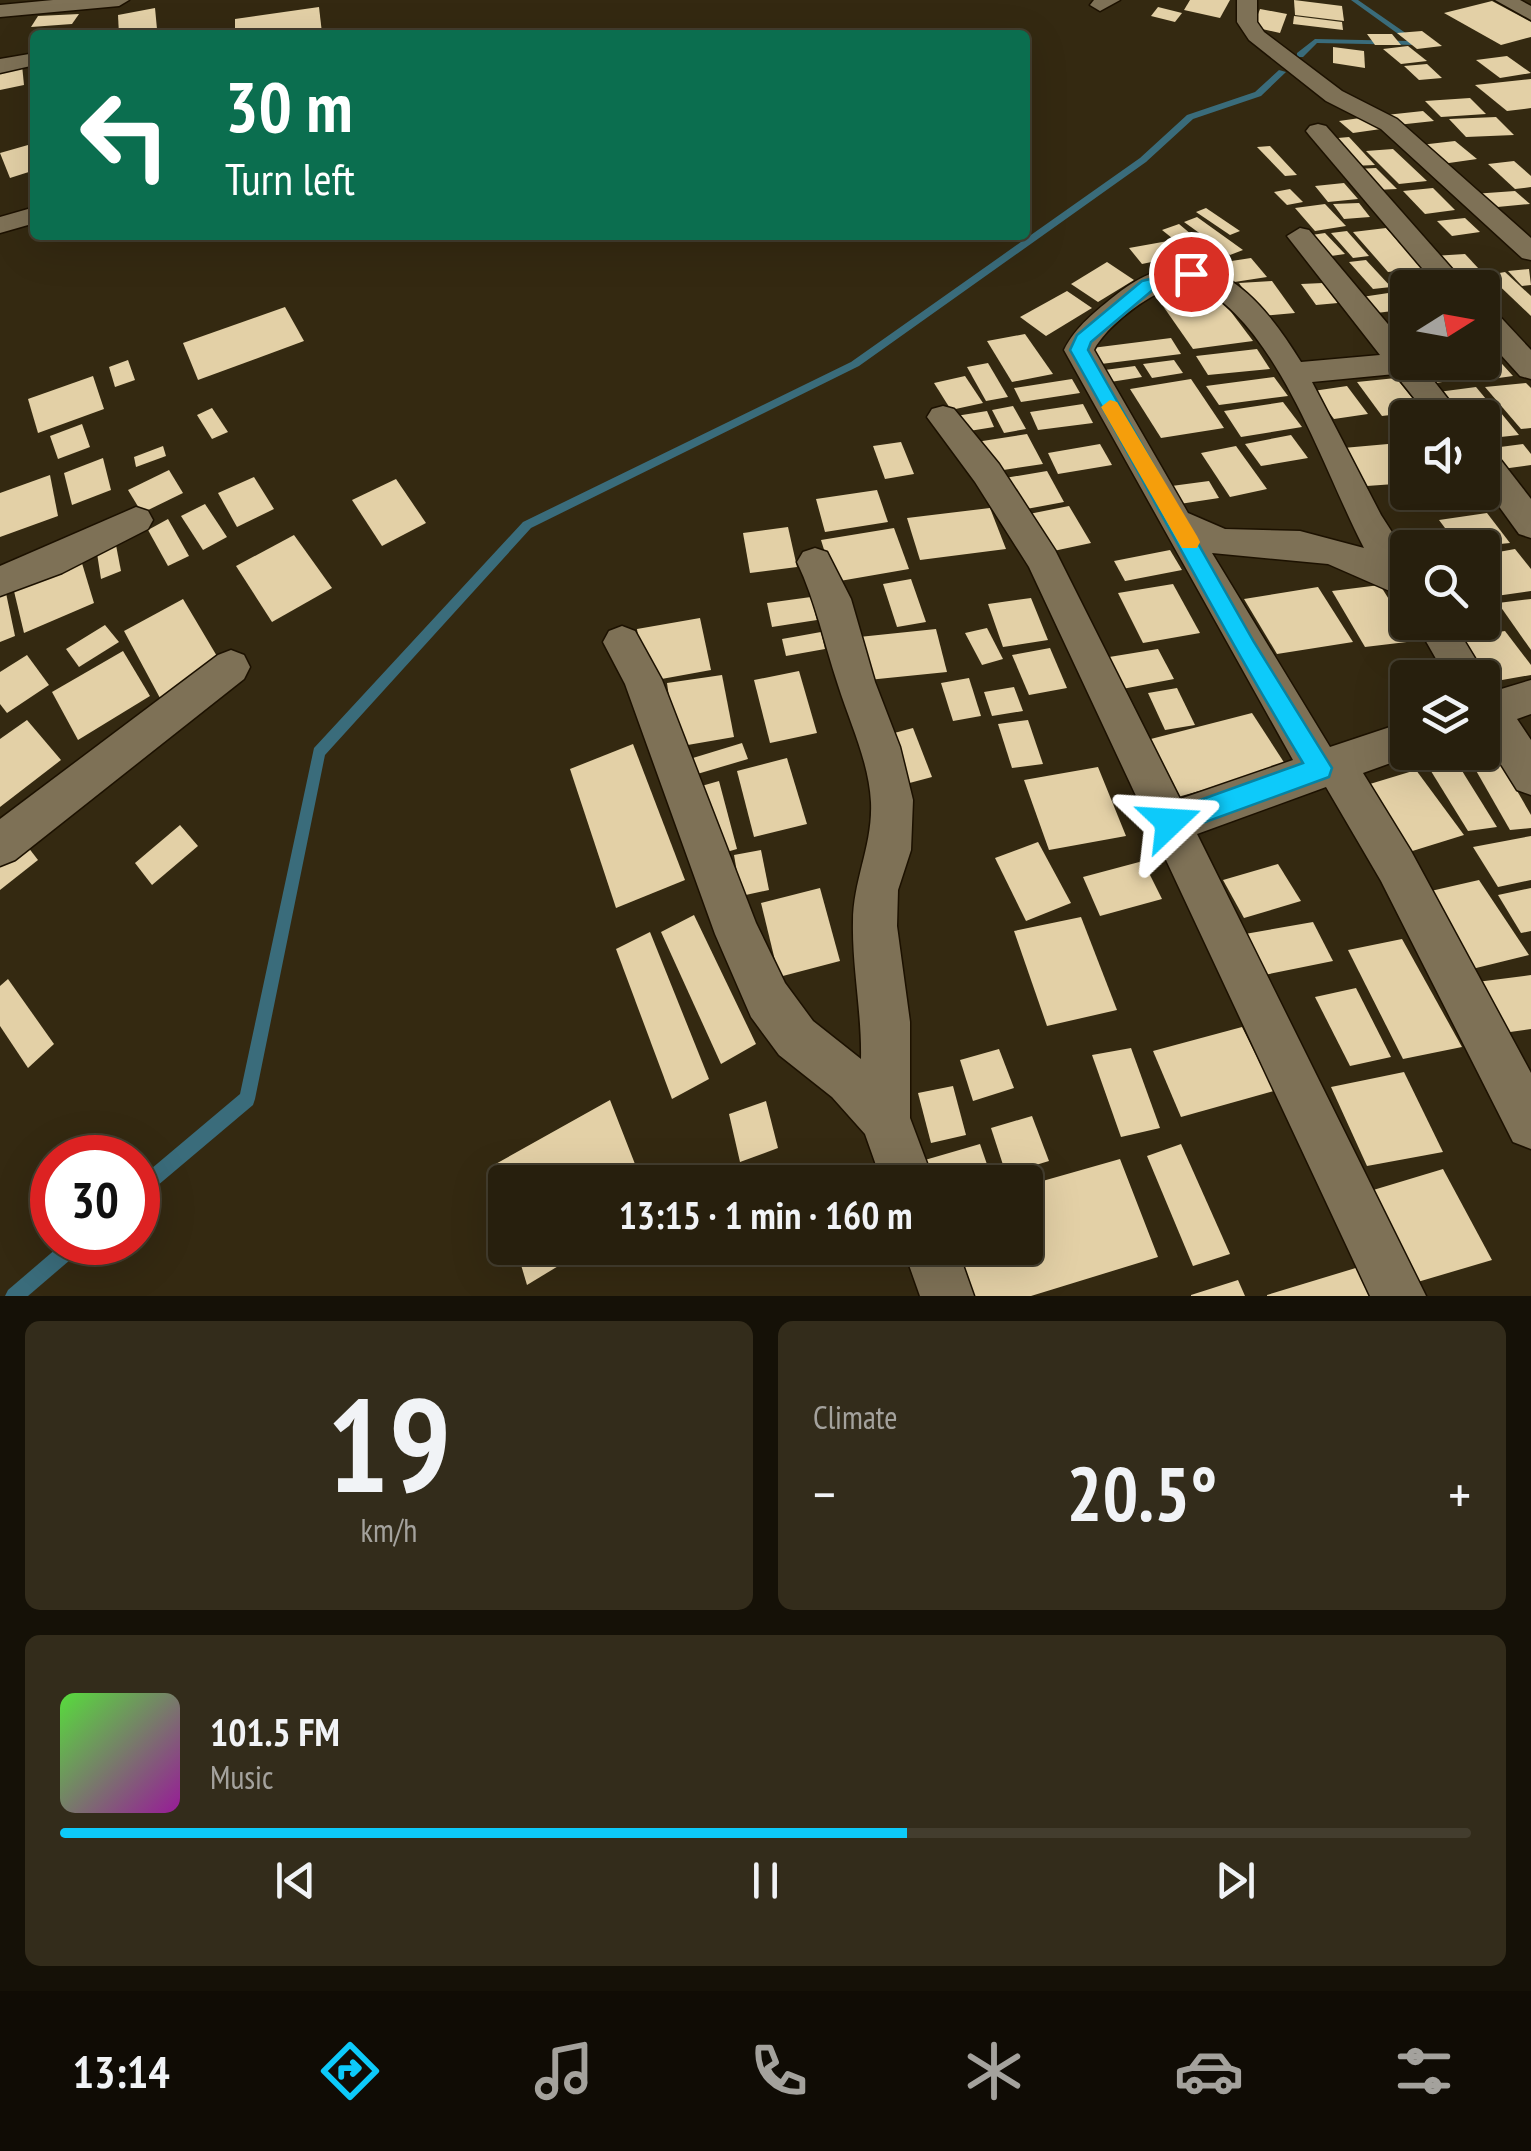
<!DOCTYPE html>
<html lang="en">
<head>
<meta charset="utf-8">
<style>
	body { margin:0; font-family:"PT Sans Narrow",sans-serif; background:#332c1b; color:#f1f3f6; height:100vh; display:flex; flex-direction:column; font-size:38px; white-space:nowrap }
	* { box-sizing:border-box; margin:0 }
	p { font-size:32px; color:#a4a29d }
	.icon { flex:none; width:55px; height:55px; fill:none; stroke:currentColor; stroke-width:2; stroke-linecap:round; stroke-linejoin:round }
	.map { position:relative; height:1296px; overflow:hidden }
	.details { display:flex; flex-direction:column; gap:25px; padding:25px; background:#151107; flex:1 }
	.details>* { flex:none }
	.top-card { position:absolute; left:30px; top:30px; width:1000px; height:210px; border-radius:10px; box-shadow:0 10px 40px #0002,0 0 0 2px #433d2e; background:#0b6e4f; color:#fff; overflow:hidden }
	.needle { width:65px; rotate:79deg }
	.buttons { position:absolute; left:1390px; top:270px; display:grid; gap:20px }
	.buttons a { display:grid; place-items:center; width:110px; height:110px; border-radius:10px; background:#271f0d; box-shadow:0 10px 40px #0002,0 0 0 2px #433d2e; font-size:50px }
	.speed { position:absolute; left:30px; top:1135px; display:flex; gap:20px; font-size:50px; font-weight:700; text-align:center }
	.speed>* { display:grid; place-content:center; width:130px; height:130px; border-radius:50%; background:#271f0d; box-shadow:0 10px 40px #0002,0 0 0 2px #433d2e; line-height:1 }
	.speed .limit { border:15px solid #d22; background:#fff; color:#111 }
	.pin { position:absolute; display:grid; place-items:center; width:85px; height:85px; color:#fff; margin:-42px; border:5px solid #fff; border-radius:50%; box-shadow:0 2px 10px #0007 }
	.me { position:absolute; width:110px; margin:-55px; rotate:70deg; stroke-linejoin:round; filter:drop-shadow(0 0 8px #0008) }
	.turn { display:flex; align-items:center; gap:35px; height:210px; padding:0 30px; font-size:45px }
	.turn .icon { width:130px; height:130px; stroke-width:2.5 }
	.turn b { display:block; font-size:70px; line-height:85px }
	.big { font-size:75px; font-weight:600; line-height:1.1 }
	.details .widget { flex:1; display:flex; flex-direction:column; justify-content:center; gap:15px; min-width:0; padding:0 35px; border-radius:15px; background:#332c1b }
	.details .dial { align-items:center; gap:0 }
	.dial b { font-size:130px; line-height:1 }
	.song { display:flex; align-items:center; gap:30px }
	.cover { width:120px; height:120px; border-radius:15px; background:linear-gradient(135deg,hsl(110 70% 55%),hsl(300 70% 35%)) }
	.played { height:10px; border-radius:5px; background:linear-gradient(90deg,#0dcafa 60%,#433d2e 60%) }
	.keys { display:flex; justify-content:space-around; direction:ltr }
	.heat { display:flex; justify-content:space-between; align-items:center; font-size:55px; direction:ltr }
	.details .tiles { flex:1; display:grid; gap:25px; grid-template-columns:1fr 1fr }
	.widget:last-child { grid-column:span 2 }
	.trip { position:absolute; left:488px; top:1165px; width:555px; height:100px; border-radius:10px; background:#271f0d; box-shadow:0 10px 40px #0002,0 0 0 2px #433d2e; font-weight:600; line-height:100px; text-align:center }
	.dock { display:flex; height:160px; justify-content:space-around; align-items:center; background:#100c05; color:#a4a29d }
	.dock .icon { width:70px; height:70px }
	.dock .current { color:#0dcafa }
	.dock b { font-size:45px; color:#f1f3f6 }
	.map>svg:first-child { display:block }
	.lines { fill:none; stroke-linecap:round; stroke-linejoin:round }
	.stream { fill:#3a6c7b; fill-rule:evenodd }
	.building { fill:#e3d0a6 }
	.street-casing { stroke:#1c1100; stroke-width:3 }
	.street { fill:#7e7156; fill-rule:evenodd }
	.route { fill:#0dcafa; stroke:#0883a2; stroke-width:2.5 }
	.slow { fill:#f59e0b }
</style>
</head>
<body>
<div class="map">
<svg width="1531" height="1296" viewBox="0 0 1531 1296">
	<rect width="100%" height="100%" fill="#342911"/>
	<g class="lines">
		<g class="stream">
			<polygon points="1351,0 1358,0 1420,43 1416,45 1317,43 1303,57 1297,57 1297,53 1315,39 1408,41"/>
			<polygon points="1279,70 1286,72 1261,96 1193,119 1146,162 859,366 531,528 325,755 255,1099 253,1105 157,1186 151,1189 145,1186 142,1180 145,1174 240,1094 314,748 523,522 851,362 1140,158 1187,115 1255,92"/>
			<polygon points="64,1242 87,1242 84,1248 28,1296 5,1296 8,1290"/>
		</g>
	</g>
	<g class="building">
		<polygon points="1190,0 1230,0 1220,18 1184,10"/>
		<polygon points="1294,0 1342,6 1344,21 1295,15"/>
		<polygon points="1492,1 1531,22 1531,37 1501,45 1444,13"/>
		<polygon points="319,7 322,33 235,35 235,19"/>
		<polygon points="1158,7 1182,13 1175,22 1151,16"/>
		<polygon points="155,8 157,29 119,35 118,15"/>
		<polygon points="1260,9 1287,14 1280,33 1253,27"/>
		<polygon points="79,14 72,24 31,27 38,16"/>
		<polygon points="1294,16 1342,22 1343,30 1293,24"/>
		<polygon points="1422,31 1442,46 1417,49 1397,33"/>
		<polygon points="1367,34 1392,34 1401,45 1375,45"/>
		<polygon points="1408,46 1427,61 1401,64 1383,49"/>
		<polygon points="1333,47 1364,51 1365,68 1333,63"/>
		<polygon points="1507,56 1531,73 1500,78 1476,60"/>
		<polygon points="1427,64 1442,78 1419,80 1404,66"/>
		<polygon points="22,65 24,85 0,90 0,69"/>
		<polygon points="1531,79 1531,108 1507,111 1475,85"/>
		<polygon points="1470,98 1486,114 1441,117 1425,101"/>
		<polygon points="1423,111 1434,121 1397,125 1386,115"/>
		<polygon points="1367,117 1381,129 1353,133 1339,121"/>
		<polygon points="1496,117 1514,135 1466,137 1449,119"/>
		<polygon points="1349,137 1375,165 1352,166 1327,139"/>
		<polygon points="1455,141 1477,159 1442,164 1420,145"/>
		<polygon points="35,143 35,170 10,178 0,153"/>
		<polygon points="1270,146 1297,175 1285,176 1257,147"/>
		<polygon points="1393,149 1427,181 1399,184 1366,151"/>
		<polygon points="1514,161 1531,176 1531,187 1515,189 1488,164"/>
		<polygon points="1376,168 1397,189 1375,190 1356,169"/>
		<polygon points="1344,183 1358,199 1328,202 1315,186"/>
		<polygon points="1433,188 1455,210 1425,214 1403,191"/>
		<polygon points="1290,189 1303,202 1287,205 1274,192"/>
		<polygon points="1515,191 1530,204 1487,208 1473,194"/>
		<polygon points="1359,203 1370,217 1344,219 1333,204"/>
		<polygon points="1325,204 1346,226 1315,231 1295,208"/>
		<polygon points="1206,208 1240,231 1230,235 1196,212"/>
		<polygon points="1197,217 1243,250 1230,255 1184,222"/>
		<polygon points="1465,218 1480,232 1452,236 1437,221"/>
		<polygon points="1179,224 1198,240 1182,246 1162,230"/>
		<polygon points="1386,228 1422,268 1388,272 1353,232"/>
		<polygon points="1347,231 1369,256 1353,258 1331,233"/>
		<polygon points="1325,233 1345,254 1324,257 1305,236"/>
		<polygon points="1168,241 1180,256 1142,264 1129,248"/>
		<polygon points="1216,247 1229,259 1207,265 1195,253"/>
		<polygon points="1465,254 1493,284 1460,287 1433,256"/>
		<polygon points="1251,258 1267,277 1228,283 1212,264"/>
		<polygon points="1366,260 1391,287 1373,289 1349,262"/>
		<polygon points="1107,262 1134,280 1098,302 1071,284"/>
		<polygon points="1529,269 1531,285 1522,286 1508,271"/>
		<polygon points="1505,272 1531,296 1531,316 1488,275"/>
		<polygon points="1428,276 1438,288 1408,288 1408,301 1389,279"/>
		<polygon points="1272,281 1295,313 1261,316 1239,283"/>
		<polygon points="1323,283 1338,303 1316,305 1301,284"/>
		<polygon points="1213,288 1253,341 1193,349 1156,296"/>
		<polygon points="1067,291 1092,308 1046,336 1020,317"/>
		<polygon points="1395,292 1408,309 1369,314 1355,298"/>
		<polygon points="285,307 304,341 198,380 183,343"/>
		<polygon points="1025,334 1053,374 1012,382 987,341"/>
		<polygon points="1171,338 1181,354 1093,365 1084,349"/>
		<polygon points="1257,349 1270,369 1208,375 1196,356"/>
		<polygon points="1493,354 1513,376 1477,381 1461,362 1482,362 1482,355"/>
		<polygon points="128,360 135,380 115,387 109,367"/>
		<polygon points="1174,360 1183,373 1152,378 1143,364"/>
		<polygon points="1410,362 1455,362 1469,378 1429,384"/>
		<polygon points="988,363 1008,397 986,401 967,367"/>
		<polygon points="1135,366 1142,377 1104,383 1097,371"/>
		<polygon points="93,376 104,409 38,433 28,399"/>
		<polygon points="965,376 983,403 951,410 934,383"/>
		<polygon points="1274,377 1288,396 1219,405 1206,386"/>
		<polygon points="1396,378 1423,411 1382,416 1357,382"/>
		<polygon points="1072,379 1080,393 1021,402 1014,388"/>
		<polygon points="1191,379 1224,428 1161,438 1130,389"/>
		<polygon points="1526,383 1531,388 1531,428 1521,429 1485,387"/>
		<polygon points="1347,386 1368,414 1334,419 1313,391"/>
		<polygon points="1476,387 1486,399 1448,403 1438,392"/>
		<polygon points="1283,402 1302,427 1241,437 1224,411"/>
		<polygon points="1492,402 1519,435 1482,439 1482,418 1459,418 1450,407"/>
		<polygon points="1083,404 1093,423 1038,430 1030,412"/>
		<polygon points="1013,406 1026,429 1004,433 992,410"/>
		<polygon points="212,408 228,432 212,439 197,415"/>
		<polygon points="987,411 994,427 963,432 956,416"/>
		<polygon points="82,424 90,447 58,459 50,436"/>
		<polygon points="1027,434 1043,464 990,472 976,442"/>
		<polygon points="1291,435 1308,458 1261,466 1245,444"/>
		<polygon points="901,442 914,474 885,479 873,446"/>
		<polygon points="1100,444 1112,465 1058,474 1048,453"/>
		<polygon points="1388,444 1408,472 1408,483 1367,486 1343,448"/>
		<polygon points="1523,444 1531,454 1531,465 1502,469 1485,449"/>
		<polygon points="163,446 166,456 136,467 134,457"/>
		<polygon points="1236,446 1267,489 1230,497 1201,453"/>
		<polygon points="103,458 111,490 72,505 64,473"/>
		<polygon points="169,470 183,493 142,513 128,490"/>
		<polygon points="1047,471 1064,502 1021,510 1005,478"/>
		<polygon points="50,475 58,516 0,537 0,493"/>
		<polygon points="254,477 274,509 237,527 218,493"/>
		<polygon points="396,479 426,523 382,546 352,500"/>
		<polygon points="1209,481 1219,498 1173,505 1164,487"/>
		<polygon points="877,490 888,522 825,532 816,499"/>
		<polygon points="1455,492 1479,492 1486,503 1463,504"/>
		<polygon points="205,504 227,537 203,550 181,516"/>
		<polygon points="1069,506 1091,543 1044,553 1024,515"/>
		<polygon points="990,508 1006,549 920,560 907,518"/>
		<polygon points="1487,513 1510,543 1460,548 1439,520"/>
		<polygon points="168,519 189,556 168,566 148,530"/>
		<polygon points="788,527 797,567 750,573 743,533"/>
		<polygon points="894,528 909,569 834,582 821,540"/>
		<polygon points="294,535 332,588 272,622 236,566"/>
		<polygon points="115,540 121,571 101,579 96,547"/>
		<polygon points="1515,549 1531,569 1531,591 1496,596 1482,578 1482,555"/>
		<polygon points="1170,550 1182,570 1125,581 1114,561"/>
		<polygon points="81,560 94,603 24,633 13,587"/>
		<polygon points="911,579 926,622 897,627 883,584"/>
		<polygon points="1173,584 1200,633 1143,643 1118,593"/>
		<polygon points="1380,585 1415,641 1365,647 1332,591"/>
		<polygon points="1318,587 1353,642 1277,654 1244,599"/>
		<polygon points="6,593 15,636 0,642 0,595"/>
		<polygon points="811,597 817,620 772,627 767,603"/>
		<polygon points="1031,598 1048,640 1003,647 988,604"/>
		<polygon points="183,599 221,663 160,698 124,631"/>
		<polygon points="1531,599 1531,650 1498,603"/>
		<polygon points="700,618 711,670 645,682 637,629"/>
		<polygon points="105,625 119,642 79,667 66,649"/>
		<polygon points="987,628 1003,659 982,665 965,633"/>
		<polygon points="936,629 947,672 868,680 859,637"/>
		<polygon points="1505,631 1531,665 1531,675 1485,683 1454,639"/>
		<polygon points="821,632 825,649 786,656 782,639"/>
		<polygon points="1050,648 1067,688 1029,695 1012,655"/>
		<polygon points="1158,649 1174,679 1112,691 1097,659"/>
		<polygon points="123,651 150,696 78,740 52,692"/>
		<polygon points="27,655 49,685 7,713 0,704 0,672"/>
		<polygon points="799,671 817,733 770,743 754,680"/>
		<polygon points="722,675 734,737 676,747 667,683"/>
		<polygon points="969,678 981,716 953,721 941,683"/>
		<polygon points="1014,687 1023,711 992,716 984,692"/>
		<polygon points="1177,688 1195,725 1165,730 1148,693"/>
		<polygon points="1252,713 1287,767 1174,798 1143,741"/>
		<polygon points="27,720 61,760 0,807 0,739"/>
		<polygon points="1028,720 1043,764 1012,768 998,724"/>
		<polygon points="913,728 932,777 902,785 883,736"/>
		<polygon points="742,743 748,759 687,777 683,761"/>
		<polygon points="633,744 685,880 616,908 570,769"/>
		<polygon points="1494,751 1531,815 1531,828 1510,830 1466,753"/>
		<polygon points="787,758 807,824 754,837 737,771"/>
		<polygon points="1454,758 1497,827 1468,831 1426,763"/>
		<polygon points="1098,767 1126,836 1049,850 1024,780"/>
		<polygon points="1416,770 1464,835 1406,853 1360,787"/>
		<polygon points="719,781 737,849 716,855 698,787"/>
		<polygon points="180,825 198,846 152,885 135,863"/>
		<polygon points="1531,836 1531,880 1498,887 1473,847"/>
		<polygon points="21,838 38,860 0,890 0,854"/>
		<polygon points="1038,842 1071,903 1026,921 995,858"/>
		<polygon points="761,850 769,890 741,896 734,855"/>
		<polygon points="1143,861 1162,899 1100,916 1083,877"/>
		<polygon points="1278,864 1301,901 1244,918 1223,880"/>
		<polygon points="1479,880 1529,955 1468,970 1422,893"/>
		<polygon points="820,888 840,961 779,977 761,903"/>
		<polygon points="1531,888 1531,931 1521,933 1498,895"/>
		<polygon points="694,915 756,1044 721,1064 661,932"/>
		<polygon points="1081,917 1117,1010 1047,1026 1014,931"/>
		<polygon points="1313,922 1333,961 1264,975 1245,934"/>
		<polygon points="650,932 709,1079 672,1099 616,949"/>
		<polygon points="1402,939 1462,1047 1403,1059 1348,950"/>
		<polygon points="1531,975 1531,1029 1496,1034 1469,983"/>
		<polygon points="8,979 54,1044 28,1068 0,1026 0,986"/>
		<polygon points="1356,988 1391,1057 1350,1066 1315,997"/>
		<polygon points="1242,1027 1274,1091 1181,1117 1153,1051"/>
		<polygon points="1131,1048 1160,1128 1121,1137 1092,1055"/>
		<polygon points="999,1049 1014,1088 973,1101 960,1060"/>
		<polygon points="1404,1072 1443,1152 1367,1166 1331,1087"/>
		<polygon points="953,1086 966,1135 931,1143 918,1093"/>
		<polygon points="610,1100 642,1182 505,1182 504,1206 492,1166"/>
		<polygon points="766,1101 778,1148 740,1162 729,1114"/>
		<polygon points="1032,1116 1049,1161 1006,1174 991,1128"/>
		<polygon points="980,1144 993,1182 924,1182 918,1162"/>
		<polygon points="1181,1144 1230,1254 1193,1266 1147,1156"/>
		<polygon points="1120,1159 1158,1257 1031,1296 971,1296 957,1248 1025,1248 1025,1186"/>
		<polygon points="1443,1169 1492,1260 1404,1286 1360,1194"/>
		<polygon points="516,1248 588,1248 527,1285"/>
		<polygon points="1359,1267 1373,1296 1267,1296 1267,1295"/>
		<polygon points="1238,1280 1245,1296 1191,1296 1191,1295"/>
	</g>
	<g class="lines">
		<defs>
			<g id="street">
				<polygon points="53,0 129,0 119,6 0,17 0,5"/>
				<polygon points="1120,0 1100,11 1090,5 1094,0"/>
				<polygon points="1237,0 1257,0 1257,22 1264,32 1342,91 1397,119 1531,238 1531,260 1522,258 1381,129 1326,101 1249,40 1237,22"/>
				<polygon points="1495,0 1520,0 1531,6 1531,20"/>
				<polygon points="35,53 35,65 0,73 0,59"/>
				<polygon points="1318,124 1326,126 1469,288 1439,288 1310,136 1306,131 1310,126"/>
				<polygon points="35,207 35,223 0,233 0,217"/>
				<path d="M1300 228 1309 230 1408 348V362H1419L1463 418H1430L1395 374 1312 382 1381 515 1408 557V599L1328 564 1212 553 1330 747 1408 721V752H1421L1363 773 1411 851 1531 1073V1149L1513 1142 1381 881 1326 787 1197 834 1426 1296H1370L1029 567 975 482 927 417 932 409 943 406 954 409 999 464 1055 550 1180 799 1293 760 1064 350C1075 327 1097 310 1117 294 1200 229 1257 290 1301 362L1380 355 1287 236ZM1191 283C1276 317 1323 470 1364 548L1300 531 1225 529 1188 513 1094 350C1108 323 1160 284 1191 283Z"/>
				<polygon points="1482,306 1492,308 1531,350 1531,379 1520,376 1482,334"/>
				<polygon points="1482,446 1493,450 1531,499 1531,538 1519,534 1482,483"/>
				<polygon points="136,507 148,511 153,520 148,529 62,573 0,596 0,566"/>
				<path d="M815 548 827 552 851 599 875 682 900 747 913 800 911 850 898 890 897 926 910 1022V1118L934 1182H882L865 1134 832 1097 779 1055 751 1017 715 934 625 684 603 642 609 631 622 626 635 631 662 680 756 923 785 983 813 1021 861 1059C862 1013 852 967 853 922 853 880 873 845 871 802 869 762 850 723 838 685 824 643 816 602 797 562L803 552Z"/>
				<polygon points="1415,622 1453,622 1487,678 1485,683 1498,690 1531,680 1531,714 1517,719 1531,740 1531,795 1517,790 1482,734 1482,678 1447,678"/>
				<polygon points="231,650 244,655 250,667 244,679 15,860 0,866 0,819 218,655"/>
				<polygon points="903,1248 957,1248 974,1296 920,1296"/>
			</g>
		</defs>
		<use href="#street" class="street-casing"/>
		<use href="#street" class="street"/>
	</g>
	<path class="route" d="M1191 269 1197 270V277L1154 289 1091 342 1088 350 1254 642 1332 768 1329 777 1170 835 1161 831 1157 822 1161 814 1303 763C1221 628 1148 487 1070 350L1077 335 1142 281Z"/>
	<polygon class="slow" points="1110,400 1117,402 1197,536 1200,542 1197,548 1182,548 1101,407"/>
</svg>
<div class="buttons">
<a><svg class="needle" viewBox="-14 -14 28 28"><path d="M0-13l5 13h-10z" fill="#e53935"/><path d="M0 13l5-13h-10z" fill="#a4a29d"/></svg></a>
<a><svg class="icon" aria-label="sound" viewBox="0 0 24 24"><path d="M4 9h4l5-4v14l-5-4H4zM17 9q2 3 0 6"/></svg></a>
<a><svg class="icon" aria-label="search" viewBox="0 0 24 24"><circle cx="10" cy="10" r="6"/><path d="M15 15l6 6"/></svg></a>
<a><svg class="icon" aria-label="layers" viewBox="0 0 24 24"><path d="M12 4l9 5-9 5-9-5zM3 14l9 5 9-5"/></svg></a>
</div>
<div class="speed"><div class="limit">30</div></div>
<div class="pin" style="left:1191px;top:274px;background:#d93025"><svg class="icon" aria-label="arrive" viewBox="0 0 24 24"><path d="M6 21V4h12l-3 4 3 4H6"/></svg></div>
<svg class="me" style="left:1170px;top:822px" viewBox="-20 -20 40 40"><path d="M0-17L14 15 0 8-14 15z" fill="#0dcafa" stroke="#fff" stroke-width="4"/></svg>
<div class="trip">13:15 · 1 min · 160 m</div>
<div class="top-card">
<div class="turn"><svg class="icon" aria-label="left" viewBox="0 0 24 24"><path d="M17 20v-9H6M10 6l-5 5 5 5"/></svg><div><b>30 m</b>Turn left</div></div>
</div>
</div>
<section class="details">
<div class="tiles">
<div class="widget dial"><b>19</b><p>km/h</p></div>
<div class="widget"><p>Climate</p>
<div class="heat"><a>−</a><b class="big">20.5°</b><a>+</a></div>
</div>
<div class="widget">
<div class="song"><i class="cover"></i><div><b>101.5 FM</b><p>Music</p></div></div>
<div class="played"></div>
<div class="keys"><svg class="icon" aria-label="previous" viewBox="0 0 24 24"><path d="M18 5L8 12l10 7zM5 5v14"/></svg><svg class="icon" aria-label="pause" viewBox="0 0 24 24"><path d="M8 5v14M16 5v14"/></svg><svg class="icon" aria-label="next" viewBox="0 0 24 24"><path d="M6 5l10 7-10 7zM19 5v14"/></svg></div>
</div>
</div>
</section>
<nav class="dock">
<b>13:14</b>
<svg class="icon current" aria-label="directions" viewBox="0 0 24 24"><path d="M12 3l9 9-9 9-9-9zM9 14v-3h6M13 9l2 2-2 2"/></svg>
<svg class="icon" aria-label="music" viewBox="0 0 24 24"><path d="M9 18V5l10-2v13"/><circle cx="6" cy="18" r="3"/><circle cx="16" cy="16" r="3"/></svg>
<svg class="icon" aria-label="phone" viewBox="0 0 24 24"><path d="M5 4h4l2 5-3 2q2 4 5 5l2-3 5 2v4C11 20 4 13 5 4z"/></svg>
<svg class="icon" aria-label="climate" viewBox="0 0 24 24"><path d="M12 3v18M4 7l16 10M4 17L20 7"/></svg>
<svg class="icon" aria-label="car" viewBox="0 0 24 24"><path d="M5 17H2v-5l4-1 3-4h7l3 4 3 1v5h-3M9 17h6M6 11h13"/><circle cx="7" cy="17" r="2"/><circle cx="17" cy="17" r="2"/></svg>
<svg class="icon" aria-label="filters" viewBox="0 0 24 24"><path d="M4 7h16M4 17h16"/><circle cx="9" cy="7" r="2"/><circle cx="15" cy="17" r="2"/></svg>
</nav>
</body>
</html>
